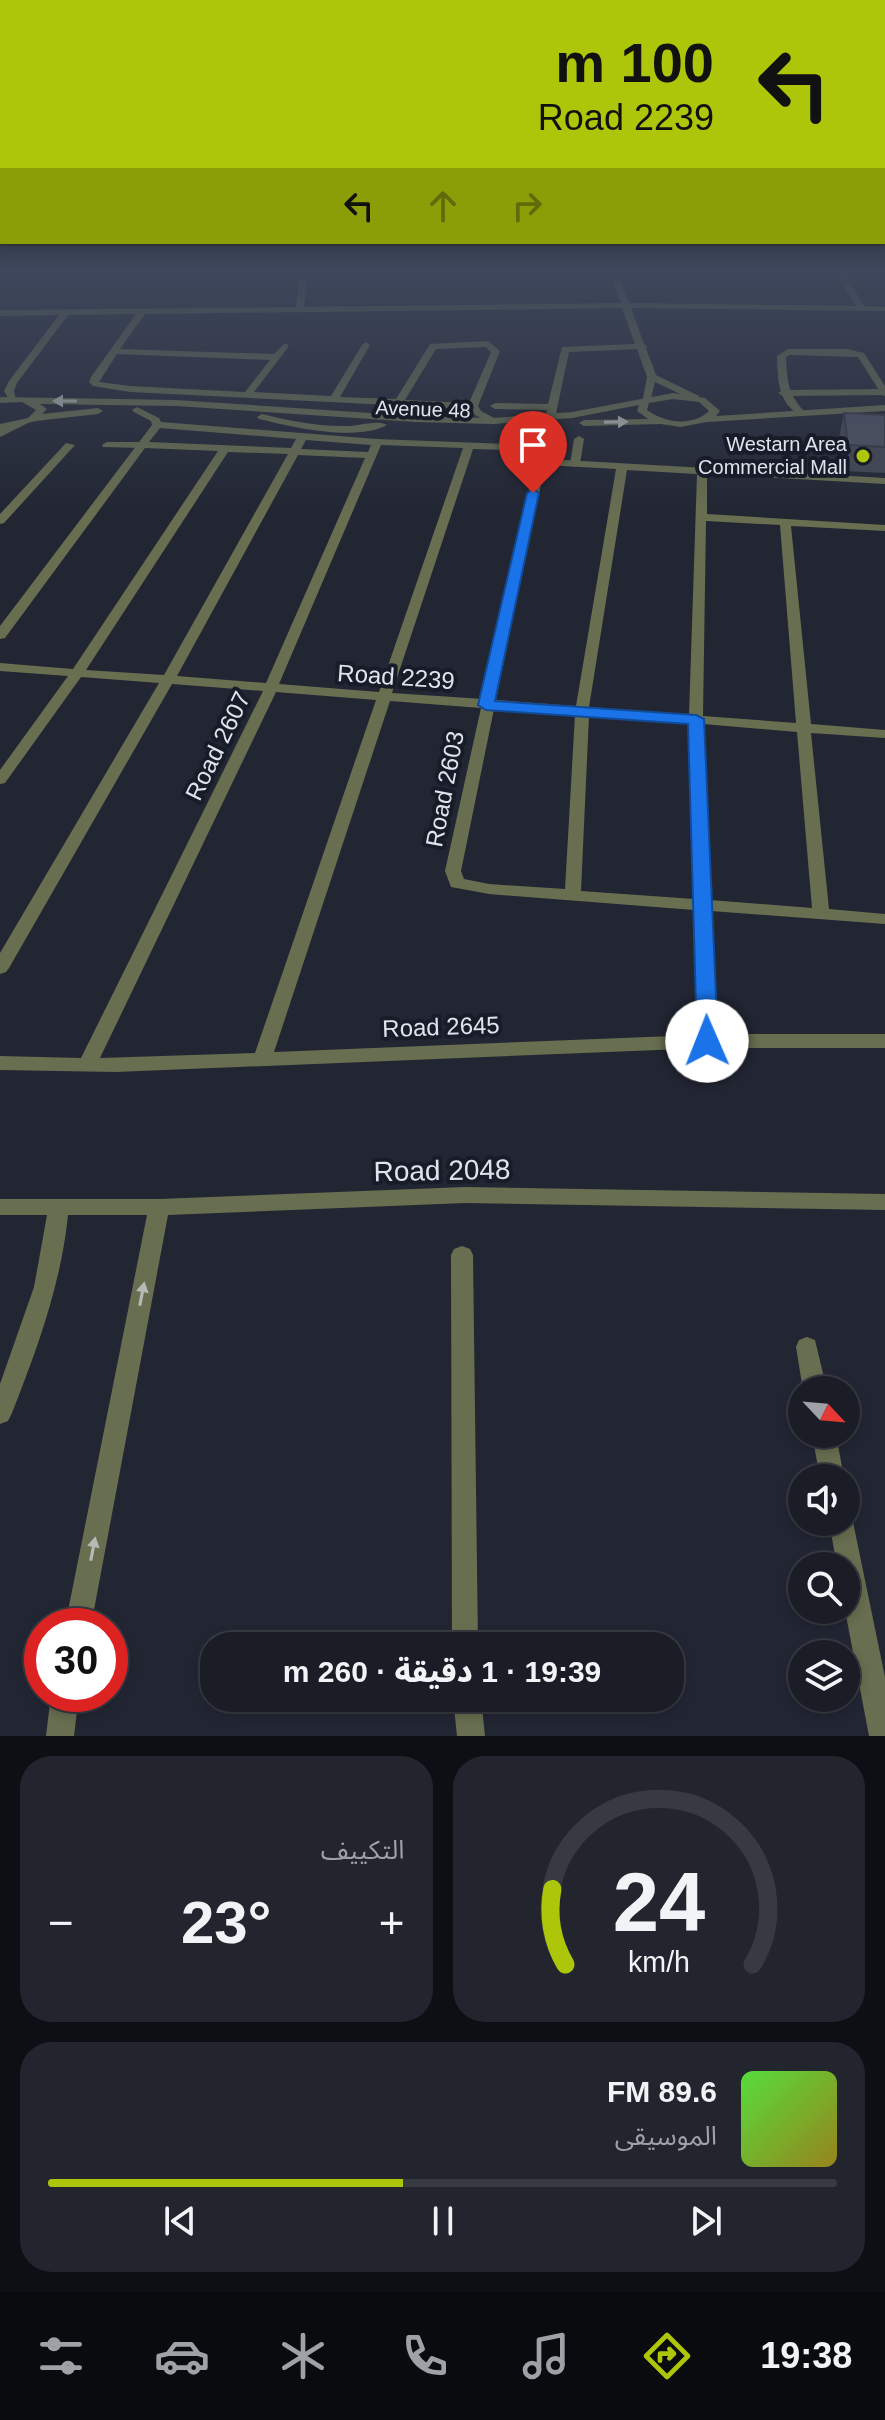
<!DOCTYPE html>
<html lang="ar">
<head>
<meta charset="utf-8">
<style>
	body { margin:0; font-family:Arial,"Noto Sans Arabic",sans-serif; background:#23252e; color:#f1f3f6; direction:rtl; height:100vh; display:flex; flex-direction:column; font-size:30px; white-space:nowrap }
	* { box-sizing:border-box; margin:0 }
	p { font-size:26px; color:#9fa1a7 }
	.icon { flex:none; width:44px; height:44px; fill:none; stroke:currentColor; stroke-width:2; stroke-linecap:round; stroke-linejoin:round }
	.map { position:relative; height:1736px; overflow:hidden; direction:ltr }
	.side { display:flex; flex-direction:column; gap:20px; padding:20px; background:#0e0f15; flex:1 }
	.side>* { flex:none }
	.hud { position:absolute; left:0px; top:0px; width:886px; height:244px; box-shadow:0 4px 12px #0003,0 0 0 2px #383a43; direction:rtl; background:#aec60a; color:#111; overflow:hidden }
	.needle { width:52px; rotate:116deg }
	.fabs { position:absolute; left:788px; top:1376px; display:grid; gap:16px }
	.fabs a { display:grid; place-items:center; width:72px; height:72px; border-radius:50%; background:#1a1c26; box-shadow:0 4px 12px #0003,0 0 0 2px #383a43; font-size:40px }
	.speed { position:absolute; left:24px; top:1608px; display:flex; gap:16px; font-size:40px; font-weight:700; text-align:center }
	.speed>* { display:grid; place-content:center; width:104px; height:104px; border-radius:50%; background:#1a1c26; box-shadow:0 4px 12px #0003,0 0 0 2px #383a43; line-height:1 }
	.speed .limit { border:12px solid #d22; background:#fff; color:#111 }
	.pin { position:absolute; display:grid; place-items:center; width:68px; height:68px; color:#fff; margin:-82px -34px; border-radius:50% 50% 50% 0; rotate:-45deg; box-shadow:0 0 8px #0007 }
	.pin .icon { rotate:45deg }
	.me { position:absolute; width:88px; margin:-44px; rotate:359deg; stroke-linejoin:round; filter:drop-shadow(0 0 6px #0008) }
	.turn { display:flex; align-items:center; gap:28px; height:168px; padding:0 40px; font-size:36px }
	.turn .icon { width:104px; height:104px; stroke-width:2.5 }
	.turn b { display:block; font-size:56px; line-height:68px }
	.lanes { display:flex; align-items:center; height:76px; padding:0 40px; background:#0003; justify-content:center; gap:40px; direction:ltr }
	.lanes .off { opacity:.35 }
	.big { font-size:60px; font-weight:800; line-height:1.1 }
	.side .card { flex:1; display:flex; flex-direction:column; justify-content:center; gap:12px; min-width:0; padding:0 28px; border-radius:32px; background:#23252e }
	.side .dial { align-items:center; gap:0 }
	.dial svg { height:208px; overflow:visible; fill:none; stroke:#383a43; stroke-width:7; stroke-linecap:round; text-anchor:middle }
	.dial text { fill:#f1f3f6; stroke:none }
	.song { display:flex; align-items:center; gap:24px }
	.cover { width:96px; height:96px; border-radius:12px; background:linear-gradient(135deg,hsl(110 70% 55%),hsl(50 70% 35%)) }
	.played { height:8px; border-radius:4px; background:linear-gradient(90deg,#aec60a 45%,#383a43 45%) }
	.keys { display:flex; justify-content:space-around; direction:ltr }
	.heat { display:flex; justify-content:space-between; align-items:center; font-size:44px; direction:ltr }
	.side .tiles { flex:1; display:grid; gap:20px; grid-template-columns:1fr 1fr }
	.card:last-child { grid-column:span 2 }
	.trip { position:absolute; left:200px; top:1632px; width:484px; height:80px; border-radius:32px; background:#1a1c26; box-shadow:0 4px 12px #0003,0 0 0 2px #383a43; font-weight:800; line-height:80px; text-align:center; direction:rtl }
	.tabs { display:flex; height:128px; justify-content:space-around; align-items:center; background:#0a0b0f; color:#9fa1a7 }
	.tabs .icon { width:56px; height:56px }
	.tabs .current { color:#aec60a }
	.tabs b { font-size:36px; color:#f1f3f6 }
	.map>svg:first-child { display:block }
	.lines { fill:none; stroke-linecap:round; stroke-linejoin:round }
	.service { fill:#686e50; fill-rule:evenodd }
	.minor { fill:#686e50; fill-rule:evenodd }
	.tertiary { fill:#686e50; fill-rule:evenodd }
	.wall { fill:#424753 }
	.building { fill:#4d5261; stroke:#363944; stroke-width:2 }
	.oneway { fill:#b6bab5 }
	.route { fill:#1a73e8; stroke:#114b97; stroke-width:2 }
	.poi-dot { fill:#aec60a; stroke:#181c29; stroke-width:3 }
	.labels { text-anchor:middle; stroke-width:8; stroke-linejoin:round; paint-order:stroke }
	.far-street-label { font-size:20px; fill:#e0e3ec; stroke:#181c29 }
	.far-poi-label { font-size:20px; fill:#e0e3ec; stroke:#181c29; text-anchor:end }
	.street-label { font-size:24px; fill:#e0e3ec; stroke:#181c29 }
	.near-street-label { font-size:28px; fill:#e0e3ec; stroke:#181c29 }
</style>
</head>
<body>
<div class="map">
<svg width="885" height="1736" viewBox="0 0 885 1736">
	<rect width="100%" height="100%" fill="#222633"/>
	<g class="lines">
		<g class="service">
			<polygon points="885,389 885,395 783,396 778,393 783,390"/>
			<path d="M262 414C291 421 320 427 350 426 362 425 378 420 387 425 356 442 292 427 259 419L257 417Z"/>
			<polygon points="579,436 584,439 580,464 575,467 570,464 574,439"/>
			<polygon points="107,442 142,442 147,445 142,448 103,447 102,445"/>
		</g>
		<g class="minor">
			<path d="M300 271H308L304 307 621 303 609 271H617L629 303 856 306 835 271H843L864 306 885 307V311L631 308 644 344 647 346 646 348 656 375 699 396V400H693L655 382 650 402 642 404 647 377 637 349 569 352 555 418 550 421 545 418 547 410 495 409 490 406 495 403 548 404 562 347 635 344 622 308 145 314 120 349 274 354 285 343 289 346 254 392 331 396 362 345 366 342 370 345 340 397 396 399 430 344 488 341 500 351 478 406 481 411 496 419 498 421 493 424 475 415 470 409 130 392 93 386 89 382 91 377 136 314 68 315 17 383 14 391 16 401H10L4 391 9 381 59 315 0 316V310L296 307 299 278 189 279 185 277 189 275 300 274ZM486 347 491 352 469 403 405 400 436 349ZM117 354 270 360 245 392 130 386 99 382Z"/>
			<path d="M788 349H847L864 353 885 386V396L882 395 858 357 790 355 786 357C787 380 788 395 805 412L797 414C777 398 778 379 777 356Z"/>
			<path d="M137 407 159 418 161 422 377 439 508 444 544 434 548 424 552 423 557 426 546 459 885 478V484L707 474V514L885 525V531L791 526 811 724 885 730V738L811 733 829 909 885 914V924L711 911 716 1034H885V1048H707L116 1072 0 1070V1056L81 1058 263 691 172 684 9 968 6 972 0 974V953L159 683 81 677 5 783 0 784V770L68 676 0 671V663L73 669 218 451 145 448 5 638 0 639V626L152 425 151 421 134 412 132 410ZM160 428 296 439 291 448 149 442ZM306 440 371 445 368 452 301 449ZM542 441 535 462 483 699 392 693 473 449 508 450ZM381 445 463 448 379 692 279 684ZM228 452 288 454 164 675 86 670ZM298 455 365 458 266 683 177 676ZM545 465 616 469 576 706 496 700ZM627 470 697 474 689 715 589 707ZM706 521 780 525 796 723 703 716ZM276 692 376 700 255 1053 100 1058ZM390 701 481 708 445 871 451 887 489 894 694 910 698 1035 274 1052ZM494 709 575 715 565 889 489 884 464 879 461 871ZM589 716 689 723 694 899 581 891ZM703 724 797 732 812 908 710 900Z"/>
			<polygon points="22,420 30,422 0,437 0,430"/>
			<polygon points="66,443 75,445 4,523 0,524 0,514"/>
			<path d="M465 1187 885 1194V1210L465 1203 168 1215 91 1626H65L147 1215H68C61 1285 37 1349 12 1413L8 1421 0 1424V1384L34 1287 47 1215H0V1199H159Z"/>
			<polygon points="462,1246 470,1249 473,1255 478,1646 452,1646 451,1255 454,1249"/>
			<polygon points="807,1337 815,1340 827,1390 803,1390 796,1347 799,1340"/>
			<polygon points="812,1434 836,1434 844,1478 820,1478"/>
			<polygon points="846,1512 850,1513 853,1522 885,1677 885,1736 869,1736 845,1610 846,1566 837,1566 829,1522 846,1522"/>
			<polygon points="51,1694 79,1694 74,1736 46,1736"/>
			<polygon points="453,1698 481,1698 485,1736 457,1736"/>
		</g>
		<path class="tertiary" d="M673 393 705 398 720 411 716 416 885 405V411L707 422 680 427 661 424 584 426 579 423 584 420 648 419 637 411 639 405 572 418 493 424 415 422 176 406 40 404 47 409 42 414 98 408 103 411 98 414 36 421 0 430V424L28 418 36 410 22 402 0 403V397L176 400 415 416 493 418 572 412ZM673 399 699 402 709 411C692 427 665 423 647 410L649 403Z"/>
	</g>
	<polygon class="wall" points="844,413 885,415 885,473 843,471 839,438"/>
	<polygon class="building" points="844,413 885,415 885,447 848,445"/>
	<defs><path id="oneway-solid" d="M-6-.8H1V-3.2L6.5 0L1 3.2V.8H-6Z" transform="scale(2)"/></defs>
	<g class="oneway">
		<use href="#oneway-solid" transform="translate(65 401) rotate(180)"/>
		<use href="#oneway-solid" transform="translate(616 422) rotate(-1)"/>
		<use href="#oneway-solid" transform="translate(142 1294) rotate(-79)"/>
		<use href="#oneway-solid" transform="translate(93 1549) rotate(-79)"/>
	</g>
	<linearGradient id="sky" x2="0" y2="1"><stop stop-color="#13151c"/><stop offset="0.53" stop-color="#3e475b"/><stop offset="1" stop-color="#3e475b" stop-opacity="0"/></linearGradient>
	<rect width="885" height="514" fill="url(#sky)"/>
	<polygon class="route" points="533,489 539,493 495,701 696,715 704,719 718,1041 715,1046 700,1046 697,1041 688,724 486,710 478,705 527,493"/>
	<circle class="poi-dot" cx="863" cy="456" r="8"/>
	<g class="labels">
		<g class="far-street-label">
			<text transform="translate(423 409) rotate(2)" y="7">Avenue 48</text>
		</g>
		<g class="far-poi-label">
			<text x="847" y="451">Westarn Area<tspan x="847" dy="23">Commercial Mall</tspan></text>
		</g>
		<g class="street-label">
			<text transform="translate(396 677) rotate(4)" y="8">Road 2239</text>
			<text transform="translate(218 746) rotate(-64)" y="8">Road 2607</text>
			<text transform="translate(445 789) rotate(-79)" y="8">Road 2603</text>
			<text transform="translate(441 1027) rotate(-2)" y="8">Road 2645</text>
		</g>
		<g class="near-street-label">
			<text transform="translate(442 1170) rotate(-1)" y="10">Road 2048</text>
		</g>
	</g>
</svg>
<div class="fabs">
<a><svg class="needle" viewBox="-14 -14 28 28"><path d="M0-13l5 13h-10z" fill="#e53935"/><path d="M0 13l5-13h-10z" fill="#9fa1a7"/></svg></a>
<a><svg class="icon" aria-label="sound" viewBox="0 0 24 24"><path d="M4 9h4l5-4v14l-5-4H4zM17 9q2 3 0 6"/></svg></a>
<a><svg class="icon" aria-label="search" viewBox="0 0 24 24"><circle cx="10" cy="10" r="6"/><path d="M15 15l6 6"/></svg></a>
<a><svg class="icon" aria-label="layers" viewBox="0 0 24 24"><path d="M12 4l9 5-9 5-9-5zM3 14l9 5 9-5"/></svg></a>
</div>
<div class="speed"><div class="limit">30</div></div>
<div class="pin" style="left:533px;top:493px;background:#d93025"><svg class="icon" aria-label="arrive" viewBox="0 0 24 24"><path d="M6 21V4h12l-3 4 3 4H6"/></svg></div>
<svg class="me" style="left:707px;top:1041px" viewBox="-20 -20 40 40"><circle r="19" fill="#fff"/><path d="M0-13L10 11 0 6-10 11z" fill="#1a73e8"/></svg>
<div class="trip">19:39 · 1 دقيقة · 260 m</div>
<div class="hud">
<div class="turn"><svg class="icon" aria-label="left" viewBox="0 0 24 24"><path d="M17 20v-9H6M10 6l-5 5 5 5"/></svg><div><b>100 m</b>Road 2239</div></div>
<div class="lanes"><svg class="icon" aria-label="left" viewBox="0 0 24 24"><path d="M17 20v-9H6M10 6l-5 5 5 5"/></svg><svg class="icon off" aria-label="ahead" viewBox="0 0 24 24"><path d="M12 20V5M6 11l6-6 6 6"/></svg><svg class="icon off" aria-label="right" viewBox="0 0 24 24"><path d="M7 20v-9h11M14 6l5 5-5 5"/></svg></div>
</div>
</div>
<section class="side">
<div class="tiles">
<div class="card dial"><svg viewBox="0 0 100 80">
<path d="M14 69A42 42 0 1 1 86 69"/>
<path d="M14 69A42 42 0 0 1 9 40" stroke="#aec60a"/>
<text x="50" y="56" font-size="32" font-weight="700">24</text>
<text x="50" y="72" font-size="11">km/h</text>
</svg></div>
<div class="card"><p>التكييف</p>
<div class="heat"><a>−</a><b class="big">23°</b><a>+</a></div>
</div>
<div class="card">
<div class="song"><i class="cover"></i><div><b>89.6 FM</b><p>الموسيقى</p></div></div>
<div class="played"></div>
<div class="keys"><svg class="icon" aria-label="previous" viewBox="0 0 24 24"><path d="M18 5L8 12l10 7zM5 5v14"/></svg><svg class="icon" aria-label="pause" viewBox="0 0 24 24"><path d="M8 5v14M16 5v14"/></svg><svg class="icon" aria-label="next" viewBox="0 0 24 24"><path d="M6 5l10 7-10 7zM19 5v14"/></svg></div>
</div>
</div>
</section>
<nav class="tabs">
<b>19:38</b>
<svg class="icon current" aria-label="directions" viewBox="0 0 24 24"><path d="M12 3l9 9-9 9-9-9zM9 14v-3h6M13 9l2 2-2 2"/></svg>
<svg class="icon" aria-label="music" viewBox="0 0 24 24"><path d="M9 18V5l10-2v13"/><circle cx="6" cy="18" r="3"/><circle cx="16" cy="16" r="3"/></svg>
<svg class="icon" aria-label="phone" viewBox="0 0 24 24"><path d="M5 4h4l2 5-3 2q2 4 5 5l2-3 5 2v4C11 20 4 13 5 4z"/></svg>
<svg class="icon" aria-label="climate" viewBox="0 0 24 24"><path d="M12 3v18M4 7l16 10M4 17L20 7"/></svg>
<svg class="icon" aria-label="car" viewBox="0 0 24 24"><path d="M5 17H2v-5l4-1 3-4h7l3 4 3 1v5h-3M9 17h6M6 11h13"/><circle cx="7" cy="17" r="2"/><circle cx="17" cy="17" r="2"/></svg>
<svg class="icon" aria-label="filters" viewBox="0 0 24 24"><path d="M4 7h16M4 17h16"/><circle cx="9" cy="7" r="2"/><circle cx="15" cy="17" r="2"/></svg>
</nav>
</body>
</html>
